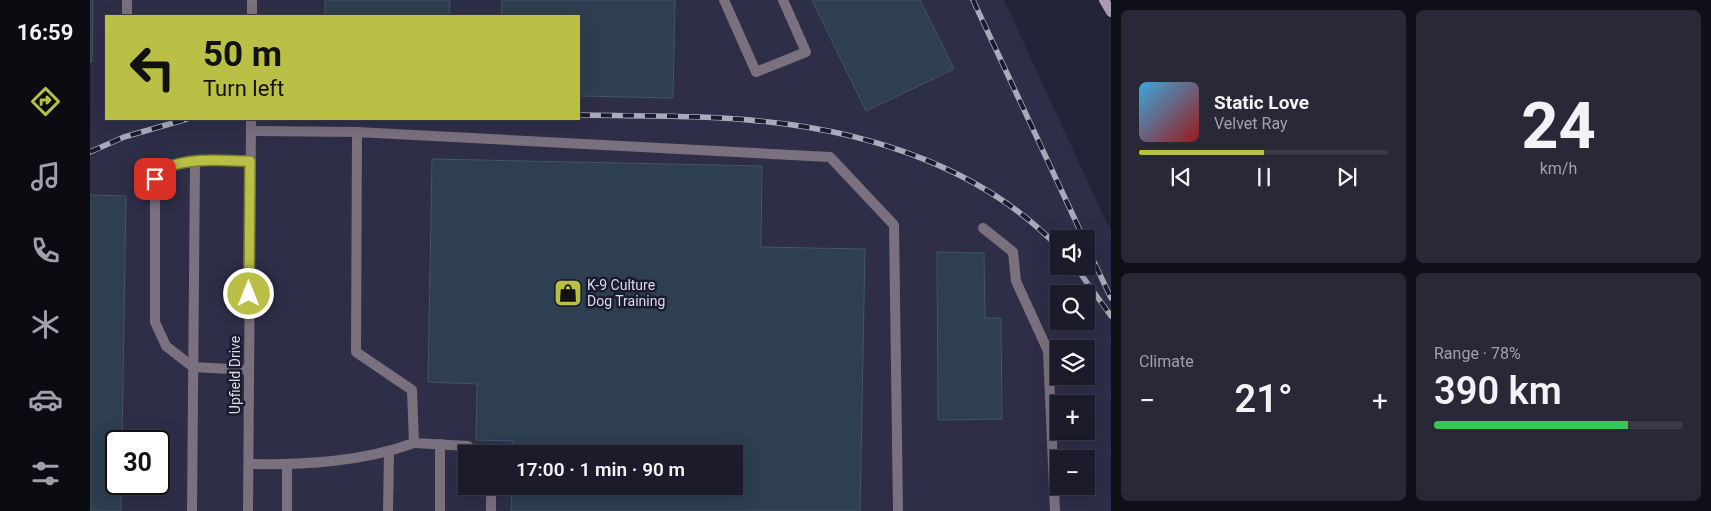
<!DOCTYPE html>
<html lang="en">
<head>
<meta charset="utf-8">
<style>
	body { margin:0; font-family:Roboto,sans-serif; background:#282837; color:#f1f3f6; height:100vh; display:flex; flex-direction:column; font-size:19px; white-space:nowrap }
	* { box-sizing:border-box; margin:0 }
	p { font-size:16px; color:#a0a1a9 }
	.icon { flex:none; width:28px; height:28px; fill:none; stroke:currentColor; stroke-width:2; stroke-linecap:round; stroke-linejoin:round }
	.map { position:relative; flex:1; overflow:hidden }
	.drawer { display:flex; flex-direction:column; gap:10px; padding:10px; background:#0f0f18; width:600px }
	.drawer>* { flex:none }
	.banner { position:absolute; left:15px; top:15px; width:475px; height:105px; border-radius:0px; box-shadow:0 5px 20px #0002,0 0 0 1px #393947; background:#bac045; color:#111; overflow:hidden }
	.tools { position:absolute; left:960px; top:230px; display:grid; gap:10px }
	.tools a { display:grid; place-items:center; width:45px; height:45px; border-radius:0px; background:#1b1b2b; box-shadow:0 5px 20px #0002,0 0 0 1px #393947; font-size:25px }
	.speed { position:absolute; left:15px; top:430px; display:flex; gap:10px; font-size:25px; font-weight:700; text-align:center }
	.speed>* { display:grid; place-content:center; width:65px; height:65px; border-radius:50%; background:#1b1b2b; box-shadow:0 5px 20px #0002,0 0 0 1px #393947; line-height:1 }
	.speed .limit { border:2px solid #111; border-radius:8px; background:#fff; color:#111 }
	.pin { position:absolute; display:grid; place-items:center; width:42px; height:42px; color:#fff; margin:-21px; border-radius:10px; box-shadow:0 2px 8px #0006 }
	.me { position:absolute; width:55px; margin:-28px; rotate:0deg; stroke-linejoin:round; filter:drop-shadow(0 0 4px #0008) }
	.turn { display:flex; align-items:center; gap:18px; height:105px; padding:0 15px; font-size:22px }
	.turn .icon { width:65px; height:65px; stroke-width:2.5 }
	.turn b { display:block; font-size:35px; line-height:42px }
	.big { font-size:38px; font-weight:600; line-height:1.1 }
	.drawer .card { flex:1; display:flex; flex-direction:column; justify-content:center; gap:8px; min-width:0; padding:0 18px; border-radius:8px; background:#282837 }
	.drawer .dial { align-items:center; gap:0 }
	.dial b { font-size:65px; line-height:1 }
	.song { display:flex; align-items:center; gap:15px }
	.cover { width:60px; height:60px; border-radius:8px; background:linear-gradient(135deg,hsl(200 70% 55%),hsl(0 70% 35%)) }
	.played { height:5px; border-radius:2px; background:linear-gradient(90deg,#bac045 50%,#393947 50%) }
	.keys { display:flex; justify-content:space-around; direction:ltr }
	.heat { display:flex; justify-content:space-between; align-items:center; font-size:28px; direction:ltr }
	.charge { height:8px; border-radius:4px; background:linear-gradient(90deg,#34c759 78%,#393947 0) }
	.drawer .tiles { flex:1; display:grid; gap:10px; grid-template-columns:repeat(2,1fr) }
	.trip { position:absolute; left:368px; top:445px; width:285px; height:50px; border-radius:0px; background:#1b1b2b; box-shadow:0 5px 20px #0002,0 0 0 1px #393947; font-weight:600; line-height:50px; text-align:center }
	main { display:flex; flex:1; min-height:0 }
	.tabs { display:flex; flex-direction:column; width:90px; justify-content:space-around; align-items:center; background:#0b0b11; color:#a0a1a9 }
	.tabs .icon { width:35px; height:35px }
	.tabs .on { color:#bac045 }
	.tabs b { font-size:22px; color:#f1f3f6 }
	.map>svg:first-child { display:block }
	.built { fill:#2e2e48; fill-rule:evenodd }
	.building { fill:#2d3f50; stroke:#435568 }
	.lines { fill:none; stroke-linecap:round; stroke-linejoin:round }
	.service { stroke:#7b707e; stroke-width:10 }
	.minor { stroke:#7b707e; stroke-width:10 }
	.secondary { stroke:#ab9ab1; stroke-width:10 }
	.rail-casing { stroke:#aaaaba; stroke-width:5.5 }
	.rail { stroke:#1b1b2f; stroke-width:4; stroke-dasharray:11; stroke-linecap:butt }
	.route-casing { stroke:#797d2d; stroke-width:12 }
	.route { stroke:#bac045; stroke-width:9 }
	.labels { text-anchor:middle; stroke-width:5; stroke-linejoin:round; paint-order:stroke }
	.poi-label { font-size:14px; fill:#dadae8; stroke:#1b1b2f; text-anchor:start }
	.street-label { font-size:14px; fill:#dadae8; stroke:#1b1b2f }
</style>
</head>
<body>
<main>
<nav class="tabs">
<b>16:59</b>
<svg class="icon on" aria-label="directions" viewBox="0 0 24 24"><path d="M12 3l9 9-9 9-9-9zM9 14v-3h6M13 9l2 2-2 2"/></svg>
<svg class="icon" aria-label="music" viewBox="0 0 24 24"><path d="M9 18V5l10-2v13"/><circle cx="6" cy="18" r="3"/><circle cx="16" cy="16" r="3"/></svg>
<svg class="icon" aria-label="phone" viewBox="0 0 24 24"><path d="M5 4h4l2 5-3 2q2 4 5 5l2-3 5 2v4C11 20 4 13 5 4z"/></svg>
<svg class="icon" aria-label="climate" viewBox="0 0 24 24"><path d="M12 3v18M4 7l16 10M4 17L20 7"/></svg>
<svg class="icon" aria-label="car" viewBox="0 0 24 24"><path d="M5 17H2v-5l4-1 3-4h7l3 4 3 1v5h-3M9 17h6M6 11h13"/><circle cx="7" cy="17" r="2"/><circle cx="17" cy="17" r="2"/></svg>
<svg class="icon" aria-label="filters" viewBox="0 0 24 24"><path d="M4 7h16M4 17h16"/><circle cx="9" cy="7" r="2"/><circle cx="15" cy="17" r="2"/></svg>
</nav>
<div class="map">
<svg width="1021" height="511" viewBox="0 0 1021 511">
	<rect width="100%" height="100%" fill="#242439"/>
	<path class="built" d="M0 0H914L1021 232V511H0ZM16 16H489V119H16ZM969 239H996V266H969ZM969 294H996V321H969ZM969 349H996V376H969ZM969 404H996V431H969ZM26 441H69V484H26ZM376 454H644V486H376ZM969 459H996V486H969Z"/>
	<g class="building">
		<polygon points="0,0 3,0 2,62 0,62"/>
		<polygon points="235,0 360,0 359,16 235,16"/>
		<polygon points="412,0 585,0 583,98 489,96 489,16 411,16"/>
		<polygon points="722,0 830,0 864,69 776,111"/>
		<polygon points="342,159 672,166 671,247 775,249 770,511 421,511 422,486 644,486 644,454 422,454 423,441 386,440 387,384 338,382"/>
		<polygon points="0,195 36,196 32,441 26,441 26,484 31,484 31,511 0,511"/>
		<polygon points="847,252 894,253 895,318 911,318 912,419 848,420"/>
	</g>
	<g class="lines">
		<g class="service">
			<polyline points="634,0 666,72 716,52 693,0"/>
			<polyline points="37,16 37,0"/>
			<polyline points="161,131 267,132"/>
			<polyline points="893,228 923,252 926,281 958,351 965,511"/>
			<path d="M159 370 103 367 76 346 65 322V179C69 176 72 170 76 168 100 156 134 161 160 161"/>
			<polyline points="350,444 350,511"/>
			<polyline points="385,454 378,446 324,443 322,390 266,352 267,132 740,157 804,225 808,511"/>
			<path d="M159 464C214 465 272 462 324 443"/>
			<polyline points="197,465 197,511"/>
			<polyline points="102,511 105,162"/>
			<polyline points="298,511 299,452"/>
			<polyline points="401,511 401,486"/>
		</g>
		<g class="minor">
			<polyline points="162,16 162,0"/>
			<polyline points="158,511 161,119"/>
		</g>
		<polyline class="secondary" points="1014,0 1021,12"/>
		<defs>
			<g id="rail">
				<polyline points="883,0 994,239"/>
				<path d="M489 115C552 116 616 115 679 122 784 133 895 170 969 248"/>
				<polyline points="0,152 34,137 97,119"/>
				<polyline points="996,245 1021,298"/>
				<polyline points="985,266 1021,316"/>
			</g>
		</defs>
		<use href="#rail" class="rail-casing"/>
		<use href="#rail" class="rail"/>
	</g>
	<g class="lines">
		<defs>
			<path id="route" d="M65 179C68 176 72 170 76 168 100 157 134 161 160 161L159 294"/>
		</defs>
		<use href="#route" class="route-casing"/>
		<use href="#route" class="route"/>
	</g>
	<defs>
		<symbol id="shop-square" viewBox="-11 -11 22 22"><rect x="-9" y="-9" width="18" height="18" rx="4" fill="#bac045" stroke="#1b1b2f"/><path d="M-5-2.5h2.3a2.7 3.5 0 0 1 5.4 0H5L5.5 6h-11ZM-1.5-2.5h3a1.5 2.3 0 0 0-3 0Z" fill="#111"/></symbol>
	</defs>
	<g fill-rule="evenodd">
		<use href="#shop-square" x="462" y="277" width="32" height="32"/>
	</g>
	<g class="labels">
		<g class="poi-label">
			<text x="497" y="290">K-9 Culture<tspan x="497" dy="16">Dog Training</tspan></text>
		</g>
		<g class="street-label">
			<text transform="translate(145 375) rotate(-90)" y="5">Upfield Drive</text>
		</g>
	</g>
</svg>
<div class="tools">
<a><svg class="icon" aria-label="sound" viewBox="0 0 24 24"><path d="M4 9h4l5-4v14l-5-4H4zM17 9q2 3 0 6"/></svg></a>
<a><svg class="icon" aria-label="search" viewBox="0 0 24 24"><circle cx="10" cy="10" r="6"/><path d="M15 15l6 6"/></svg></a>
<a><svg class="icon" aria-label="layers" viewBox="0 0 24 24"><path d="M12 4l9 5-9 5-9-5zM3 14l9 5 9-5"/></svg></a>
<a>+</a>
<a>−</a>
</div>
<div class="speed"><div class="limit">30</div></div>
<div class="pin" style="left:65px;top:179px;background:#d93025"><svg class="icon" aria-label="arrive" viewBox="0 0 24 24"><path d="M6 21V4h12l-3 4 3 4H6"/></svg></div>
<svg class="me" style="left:159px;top:294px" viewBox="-20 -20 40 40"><circle r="17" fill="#bac045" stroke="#fff" stroke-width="3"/><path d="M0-11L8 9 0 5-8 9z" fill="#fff"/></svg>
<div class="trip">17:00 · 1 min · 90 m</div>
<div class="banner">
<div class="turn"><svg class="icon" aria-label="left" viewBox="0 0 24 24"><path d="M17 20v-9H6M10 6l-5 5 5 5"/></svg><div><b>50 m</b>Turn left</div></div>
</div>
</div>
<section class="drawer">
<div class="tiles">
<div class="card">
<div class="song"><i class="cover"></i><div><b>Static Love</b><p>Velvet Ray</p></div></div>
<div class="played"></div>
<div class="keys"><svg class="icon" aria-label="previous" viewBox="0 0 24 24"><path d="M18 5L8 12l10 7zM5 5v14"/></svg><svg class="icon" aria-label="pause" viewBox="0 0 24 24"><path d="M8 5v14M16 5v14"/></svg><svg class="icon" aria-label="next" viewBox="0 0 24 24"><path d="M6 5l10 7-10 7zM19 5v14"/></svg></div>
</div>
<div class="card dial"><b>24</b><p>km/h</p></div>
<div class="card"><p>Climate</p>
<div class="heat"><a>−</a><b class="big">21°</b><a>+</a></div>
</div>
<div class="card"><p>Range · 78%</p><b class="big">390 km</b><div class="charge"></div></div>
</div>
</section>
</main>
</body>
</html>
